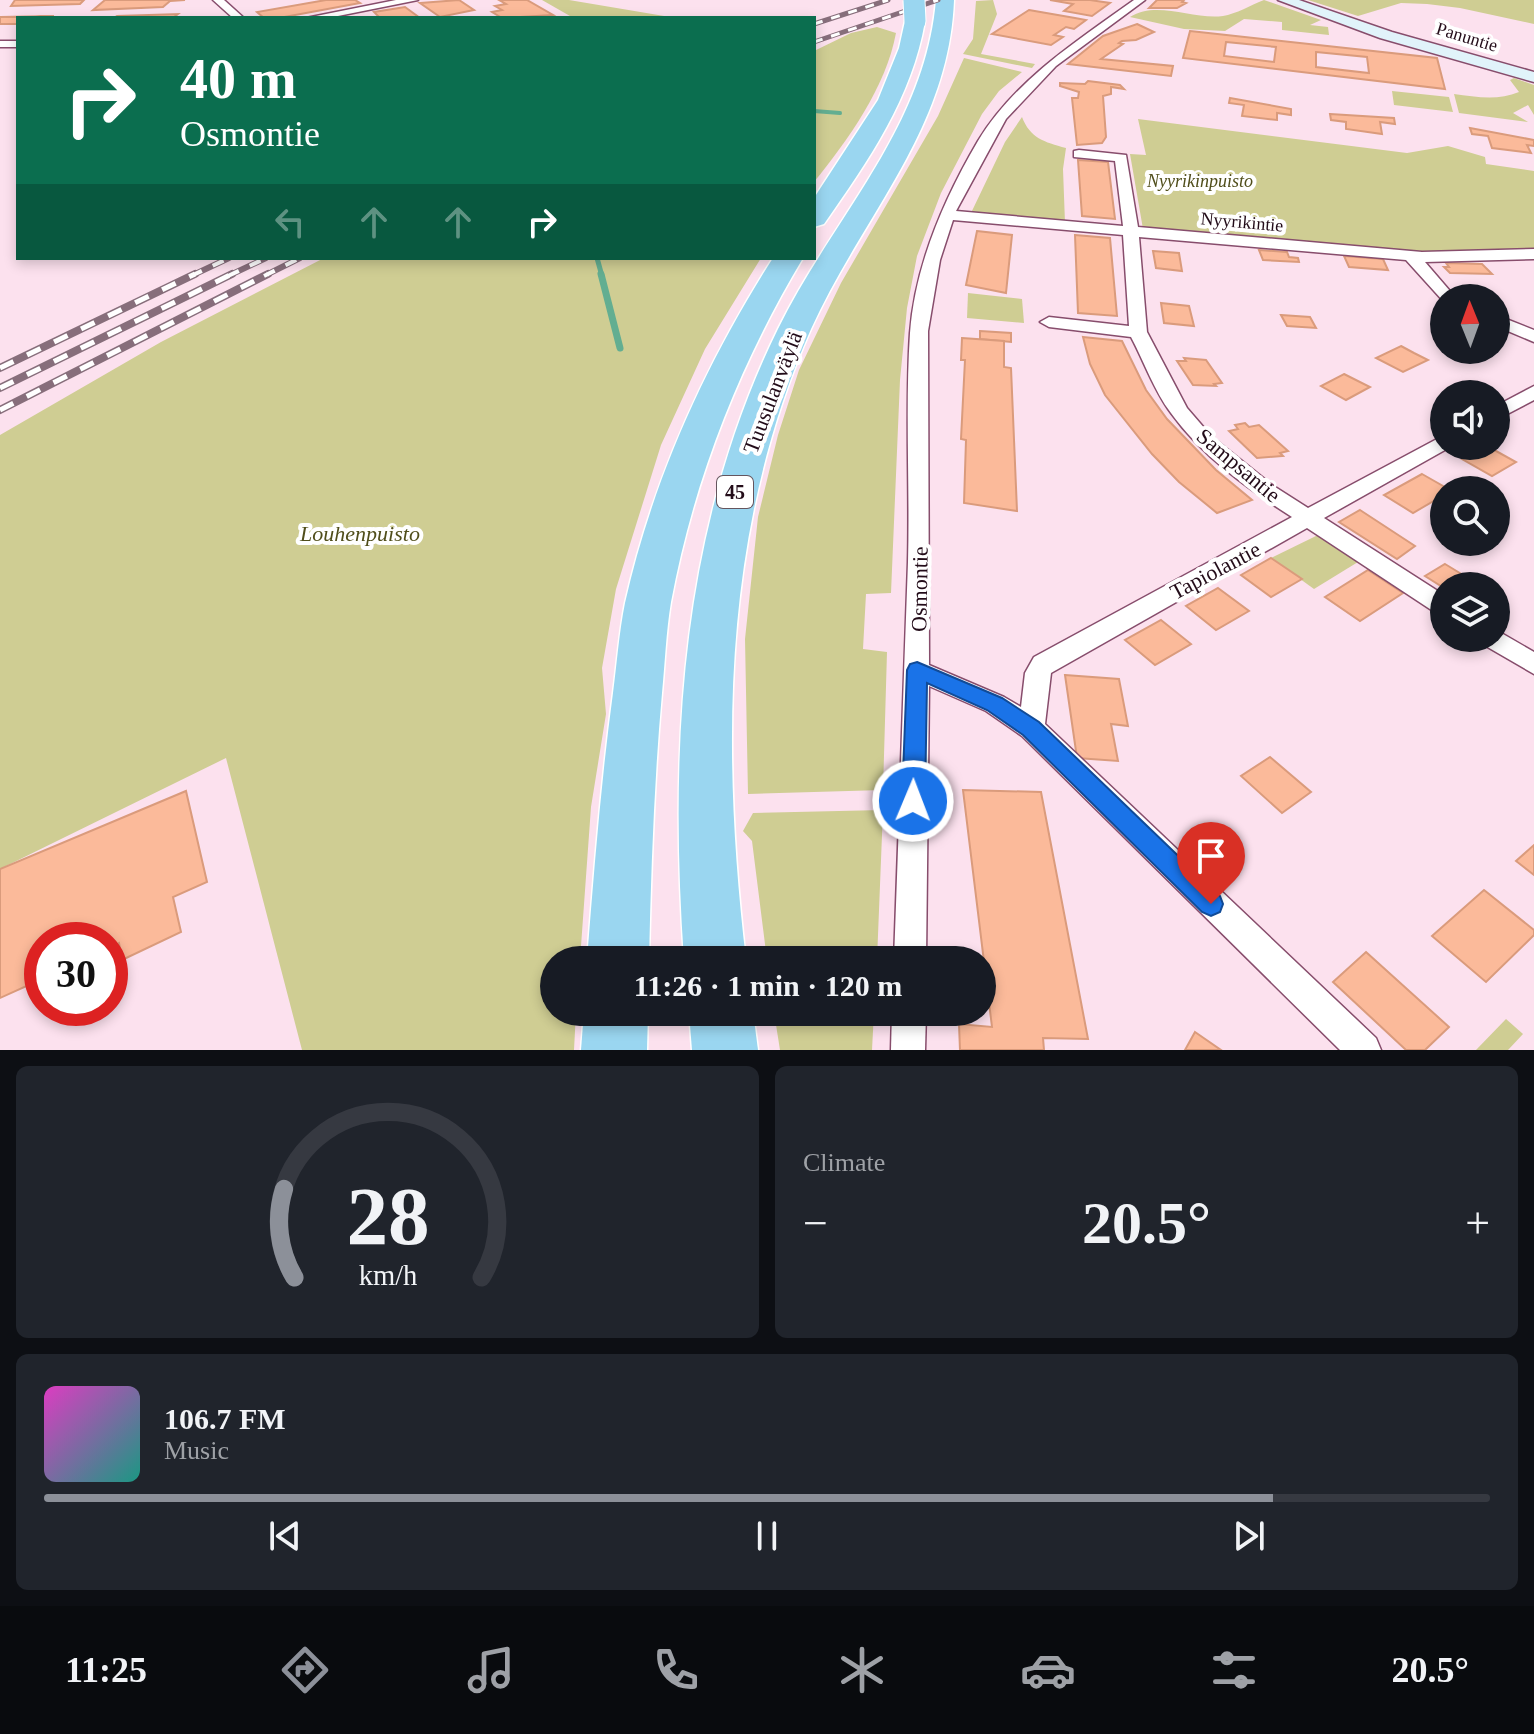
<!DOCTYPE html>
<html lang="en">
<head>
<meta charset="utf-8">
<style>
	body { margin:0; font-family:"Times New Roman",serif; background:#20242c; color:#f1f3f6; height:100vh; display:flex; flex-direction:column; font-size:30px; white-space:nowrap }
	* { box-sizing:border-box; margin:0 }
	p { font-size:26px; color:#9ea1a6 }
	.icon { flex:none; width:44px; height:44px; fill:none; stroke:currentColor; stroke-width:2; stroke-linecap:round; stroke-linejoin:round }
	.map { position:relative; height:1050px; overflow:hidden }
	.drawer { display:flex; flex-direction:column; gap:16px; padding:16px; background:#0d0f14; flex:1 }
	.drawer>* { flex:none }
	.banner { position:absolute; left:16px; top:16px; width:800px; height:244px; border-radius:0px; box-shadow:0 4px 12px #0003; background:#0b6e4f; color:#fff; overflow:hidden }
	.needle { width:52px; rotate:359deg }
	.tools { position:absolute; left:1430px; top:284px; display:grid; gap:16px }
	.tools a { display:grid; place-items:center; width:80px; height:80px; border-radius:50%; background:#171b24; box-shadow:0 4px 12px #0003; font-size:40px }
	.speed { position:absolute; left:24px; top:922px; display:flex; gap:16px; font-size:40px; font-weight:700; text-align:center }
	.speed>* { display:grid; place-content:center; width:104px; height:104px; border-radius:50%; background:#171b24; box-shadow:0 4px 12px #0003; line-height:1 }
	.speed .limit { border:12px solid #d22; background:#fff; color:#111 }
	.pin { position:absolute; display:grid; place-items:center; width:68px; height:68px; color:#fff; margin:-82px -34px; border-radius:50% 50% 50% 0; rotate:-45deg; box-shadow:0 0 8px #0007 }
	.pin .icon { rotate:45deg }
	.me { position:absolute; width:88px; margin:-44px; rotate:1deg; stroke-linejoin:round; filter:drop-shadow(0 0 6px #0008) }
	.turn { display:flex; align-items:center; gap:28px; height:168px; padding:0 32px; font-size:36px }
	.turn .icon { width:104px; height:104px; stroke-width:2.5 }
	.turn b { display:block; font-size:56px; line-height:68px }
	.lanes { display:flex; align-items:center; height:76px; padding:0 32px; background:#0003; justify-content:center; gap:40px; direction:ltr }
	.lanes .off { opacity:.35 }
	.big { font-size:60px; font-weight:700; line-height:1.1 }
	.drawer .tile { flex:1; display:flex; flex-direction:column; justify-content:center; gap:12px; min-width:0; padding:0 28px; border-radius:12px; background:#20242c }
	.drawer .dial { align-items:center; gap:0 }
	.dial svg { height:208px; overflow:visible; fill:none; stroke:#363941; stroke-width:7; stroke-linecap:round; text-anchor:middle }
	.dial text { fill:#f1f3f6; stroke:none }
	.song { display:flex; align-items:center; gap:24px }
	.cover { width:96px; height:96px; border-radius:12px; background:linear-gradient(135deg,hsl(310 70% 55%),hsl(170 70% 35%)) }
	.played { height:8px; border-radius:4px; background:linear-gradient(90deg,#8c9099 85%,#363941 85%) }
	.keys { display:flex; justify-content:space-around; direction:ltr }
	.heat { display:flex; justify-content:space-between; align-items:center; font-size:44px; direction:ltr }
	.drawer .tiles { flex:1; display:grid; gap:16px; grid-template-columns:1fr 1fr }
	.tile:last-child { grid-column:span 2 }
	.trip { position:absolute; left:540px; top:946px; width:456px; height:80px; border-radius:40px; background:#171b24; box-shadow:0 4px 12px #0003; font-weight:700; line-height:80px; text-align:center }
	.tabs { display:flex; height:128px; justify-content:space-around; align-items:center; background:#090b0e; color:#9ea1a6 }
	.tabs .icon { width:56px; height:56px }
	.tabs .selected { color:#8c9099 }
	.tabs b { font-size:36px; color:#f1f3f6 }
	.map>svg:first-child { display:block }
	.green { fill:#cfcd93 }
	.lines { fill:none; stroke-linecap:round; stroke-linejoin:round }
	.stream-far2 { stroke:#63ae91; stroke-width:4 }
	.stream-far1 { stroke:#63ae91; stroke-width:5 }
	.stream { stroke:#63ae91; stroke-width:7 }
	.building { fill:#fbba9a; stroke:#da9b7c; stroke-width:2; fill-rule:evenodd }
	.minor-casing { stroke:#874d6c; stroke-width:3 }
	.secondary-casing { stroke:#874d6c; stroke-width:3 }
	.motorway-casing { stroke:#fff; stroke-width:3 }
	.minor { fill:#fff; fill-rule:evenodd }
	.secondary { fill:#e1f3fa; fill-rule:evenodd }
	.motorway { fill:#9ad6f0; fill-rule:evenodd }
	.rail-far2-casing { stroke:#876e7b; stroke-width:5 }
	.rail-far1-casing { stroke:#876e7b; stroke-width:6 }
	.rail-casing { stroke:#876e7b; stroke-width:8 }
	.rail-far2 { stroke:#fff; stroke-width:3; stroke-dasharray:9; stroke-linecap:butt }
	.rail-far1 { stroke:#fff; stroke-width:4; stroke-dasharray:12; stroke-linecap:butt }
	.rail { stroke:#fff; stroke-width:5; stroke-dasharray:15; stroke-linecap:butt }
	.motorway-bridge-casing { stroke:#fff; stroke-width:23; stroke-linecap:butt }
	.motorway-bridge { stroke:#9ad6f0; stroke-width:21 }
	.route { fill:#1a73e8; stroke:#114b97; stroke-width:2 }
	.labels { text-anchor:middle; stroke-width:8; stroke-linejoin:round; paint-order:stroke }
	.far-street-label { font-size:18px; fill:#230c19; stroke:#fff }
	.far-park-label { font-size:18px; font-style:italic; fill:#504e1b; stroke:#fff }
	.shield { fill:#fff; stroke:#65555e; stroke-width:2 }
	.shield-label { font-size:20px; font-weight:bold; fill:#230c19 }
	.street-label { font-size:22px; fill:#230c19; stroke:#fff }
	.park-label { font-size:22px; font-style:italic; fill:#504e1b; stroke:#fff }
</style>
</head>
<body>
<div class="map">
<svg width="1534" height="1050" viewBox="0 0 1534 1050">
	<rect width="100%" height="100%" fill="#fce1ee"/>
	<g class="green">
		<polygon points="542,0 569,0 676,18 565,18 570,16"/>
		<polygon points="993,0 997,14 981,54 1035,64 1032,68 963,54 973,39 976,1"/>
		<path d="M1264 0 1321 20 1310 25 1328 27 1329 35 1282 30V22L1244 19 1225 31 1184 29 1130 17C1157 0 1193 20 1223 16 1236 14 1251 5 1264 0Z"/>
		<polygon points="1308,0 1534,0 1534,24 1460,8 1427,4 1401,3 1358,16"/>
		<path d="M877 27 896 33C886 87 848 140 814 182V51L851 33Z"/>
		<polygon points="964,58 1022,72 999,91 982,114 941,193 917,256 907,308 900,380 891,593 866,594 863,649 887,652 883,790 748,794 745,639 758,517 778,435 799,370 841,283 938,116"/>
		<path d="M1514 78 1534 85V115L1528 105 1513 113 1528 122 1459 113 1454 94C1476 97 1498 101 1519 92L1510 80Z"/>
		<polygon points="1392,91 1449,97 1453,112 1394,105"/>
		<path d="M1022 117C1030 138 1044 142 1066 148L1063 169 1065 223 971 213 1005 142Z"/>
		<polygon points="1138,119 1407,153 1448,146 1485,157 1486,164 1534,171 1534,250 1419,252 1143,229 1130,154 1146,155"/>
		<polygon points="324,258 761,258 705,349 661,445 616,589 602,668 606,714 591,807 580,960 554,960 554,1012 576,1012 574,1050 302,1050 226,758 0,869 0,435 161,342"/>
		<polygon points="968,293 1022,299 1024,323 967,318"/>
		<polygon points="1318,535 1358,562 1314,589 1271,558"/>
		<polygon points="883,810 877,960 767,960 752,841 743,831 753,813"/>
		<polygon points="774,1012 874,1012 872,1050 780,1050"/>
		<polygon points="1506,1019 1523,1034 1508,1050 1476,1050"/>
	</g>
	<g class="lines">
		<polyline class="stream-far2" points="814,111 840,113"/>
		<polyline class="stream-far1" points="597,258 602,276"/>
		<polyline class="stream" points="601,274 620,348"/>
	</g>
	<g class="building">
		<polygon points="15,0 84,0 80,4 11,6"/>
		<polygon points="105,0 185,0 170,1 163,7 93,10"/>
		<polygon points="326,0 355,0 360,3 279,18 264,18 257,12"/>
		<polygon points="459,0 474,10 440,17 420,3"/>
		<polygon points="499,0 527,0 553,15 502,18 492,12 502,10 495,6 506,4"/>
		<polygon points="1050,0 1090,0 1110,3 1092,16 1064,11 1073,4"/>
		<polygon points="1157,0 1184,0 1182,2 1186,3 1177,8 1149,8"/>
		<polygon points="405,7 420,18 380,18 374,12"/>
		<polygon points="1029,10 1075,18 1086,20 1074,29 1066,27 1054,35 1063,37 1051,45 992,34"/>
		<polygon points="178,14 173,18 114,18 117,16"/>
		<polygon points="54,16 18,18 18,24 0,24 0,17"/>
		<polygon points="1137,24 1154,32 1136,40 1122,41 1119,43 1123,44 1101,59 1173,66 1171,76 1068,64 1103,36"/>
		<path d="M1190 31 1437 58 1445 89 1183 58ZM1226 42 1276 47 1274 62 1224 56ZM1316 52 1367 57 1369 73 1316 67Z"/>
		<polygon points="1088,81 1120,85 1124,89 1111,87 1111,94 1103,96 1106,137 1102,143 1077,145 1072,98 1078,98 1079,92 1060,86 1060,83 1085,84"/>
		<polygon points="1230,98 1291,109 1291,115 1277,113 1277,120 1242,116 1244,105 1229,103"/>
		<polygon points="1330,114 1394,118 1395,124 1380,122 1382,134 1346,129 1346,122 1331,120"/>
		<polygon points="1470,128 1534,140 1534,146 1527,145 1531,153 1492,148 1488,136 1472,134"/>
		<polygon points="1078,160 1108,162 1115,219 1082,216"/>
		<polygon points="977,231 1012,235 1006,293 966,285"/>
		<polygon points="1075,235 1110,238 1117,316 1078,313"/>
		<polygon points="1259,250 1287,252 1289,257 1298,258 1299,262 1263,260"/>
		<polygon points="1153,251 1179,253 1182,271 1156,268"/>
		<polygon points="1344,256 1383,259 1388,270 1349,267"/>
		<polygon points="1446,263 1482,264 1492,274 1450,273 1444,267 1449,267"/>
		<polygon points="1161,303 1189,306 1194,326 1164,323"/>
		<polygon points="1281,315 1310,317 1316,328 1287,326"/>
		<polygon points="980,331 1011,333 1011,342 980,339"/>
		<polygon points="1083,337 1122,341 1146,390 1167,419 1216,470 1252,500 1217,513 1179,482 1152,454 1105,395 1090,364"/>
		<polygon points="962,338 1004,341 1004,367 1011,368 1017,511 964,503 966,440 961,439 965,360 961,360"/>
		<polygon points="1401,346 1414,353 1428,360 1403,372 1376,358"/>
		<polygon points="1184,358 1206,360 1222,383 1214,384 1216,386 1193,385 1177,361 1186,361"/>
		<polygon points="1344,374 1370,387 1346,400 1321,386"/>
		<polygon points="1245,423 1249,427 1259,425 1288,451 1280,453 1283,456 1257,458 1229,431 1238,429 1235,425"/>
		<polygon points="1487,446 1516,462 1492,476 1462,459"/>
		<polygon points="1422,474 1450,490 1444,490 1444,495 1413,513 1384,495"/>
		<polygon points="1360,510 1415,546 1397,559 1339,522"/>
		<polygon points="1271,558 1302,579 1271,597 1241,575"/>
		<polygon points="1445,564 1481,586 1444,588 1425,576"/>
		<polygon points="1368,570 1403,593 1360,621 1325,597"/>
		<polygon points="1218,588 1249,611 1216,630 1186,606"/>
		<polygon points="1161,620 1191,644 1155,665 1125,640"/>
		<polygon points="1065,675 1119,679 1128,726 1111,724 1118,761 1077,758"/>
		<polygon points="1270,757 1311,792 1282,813 1241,776"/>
		<polygon points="963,790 1041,792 1088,1039 1043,1038 1044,1050 960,1050 959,1024 992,1027"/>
		<polygon points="186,791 207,882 173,897 181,932 122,960 119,943 110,948 110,940 42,940 42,979 0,998 0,869"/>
		<polygon points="1534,845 1534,875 1516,861"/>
		<polygon points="1484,890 1534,930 1534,935 1486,982 1432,936"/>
		<polygon points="1366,952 1449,1027 1425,1050 1406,1050 1333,982"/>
		<polygon points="1195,1032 1221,1050 1185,1050"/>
	</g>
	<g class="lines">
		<defs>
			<g id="minor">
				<polygon points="213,0 224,0 244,18 233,18"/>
				<polygon points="396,0 418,0 328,18 306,18"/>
				<path d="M1134 0H1145L1056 66 1006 119 956 211 1123 226 1115 161 1074 157V151L1079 150 1126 155 1138 227 1422 252 1534 249V259L1425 262 1456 298H1444V302L1406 260 1139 237 1147 332 1187 408 1212 437 1272 485 1308 508 1437 439 1444 437V446H1452L1324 518 1444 595V616L1436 613 1307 528 1051 673 1045 724 1376 1038 1381 1050H1340L1022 736 986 711 929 686 926 960H894C899 827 903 695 908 562 910 486 905 408 910 333 915 265 944 199 978 141 1015 80 1077 41 1134 0ZM953 220 1123 235 1129 326 1049 317 1040 322 1049 327 1131 337C1144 361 1154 391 1171 413 1202 456 1248 489 1292 517L1034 657 1025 673 1021 707 1004 697 929 665 928 331 940 260Z"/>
				<rect x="0" y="41" width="18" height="6"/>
				<polygon points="1496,315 1534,330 1534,342 1496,326"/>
				<polygon points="1534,386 1534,400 1496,420 1496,406"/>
				<polygon points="1496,630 1534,652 1534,674 1484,645 1481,638 1496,638"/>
				<polygon points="892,1012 926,1012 925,1050 891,1050"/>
			</g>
			<polygon id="secondary" points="1278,0 1299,0 1392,32 1534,72 1534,82 1380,38"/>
			<g id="motorway">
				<path d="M936 0H954C949 130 862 216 811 329 722 530 721 746 746 960H684C669 743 681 527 778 329 833 217 925 129 936 0Z"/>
				<path d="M915 15 925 21C912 98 868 161 824 224L814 227V198L878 100 899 48 905 21Z"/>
				<path d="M773 258H803C739 365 694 479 671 602 666 632 665 663 662 693 654 782 651 871 649 960H587C594 871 601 782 613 693 617 663 619 633 625 603 653 479 705 365 773 258Z"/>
				<polygon points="584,1012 648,1012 647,1050 581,1050"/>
				<polygon points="689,1012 753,1012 758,1050 692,1050"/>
			</g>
		</defs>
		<use href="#minor" class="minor-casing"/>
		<use href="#secondary" class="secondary-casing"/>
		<use href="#motorway" class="motorway-casing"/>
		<use href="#minor" class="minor"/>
		<use href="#secondary" class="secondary"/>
		<use href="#motorway" class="motorway"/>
		<defs>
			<g id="rail-far2">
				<polyline points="814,24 888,0"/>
				<polyline points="814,42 938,0"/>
			</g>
			<g id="rail-far1">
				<polyline points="191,276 229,258"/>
				<polyline points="228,276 266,258"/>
				<polyline points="264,276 300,258"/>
			</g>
			<g id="rail">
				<polyline points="0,368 195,274"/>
				<polyline points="0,388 232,274"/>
				<polyline points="0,410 268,274"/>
			</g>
		</defs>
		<use href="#rail-far2" class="rail-far2-casing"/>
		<use href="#rail-far1" class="rail-far1-casing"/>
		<use href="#rail" class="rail-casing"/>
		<use href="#rail-far2" class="rail-far2"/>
		<use href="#rail-far1" class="rail-far1"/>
		<use href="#rail" class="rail"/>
		<defs>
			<polyline id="motorway-bridge" points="914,0 915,21"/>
		</defs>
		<use href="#motorway-bridge" class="motorway-bridge-casing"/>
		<use href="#motorway-bridge" class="motorway-bridge"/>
	</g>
	<polygon class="route" points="917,662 1002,698 1039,722 1220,896 1223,904 1220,912 1211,916 1202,912 1023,735 987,710 927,683 925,801 922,808 913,811 905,808 902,801 907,670 910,664"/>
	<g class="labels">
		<g class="far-street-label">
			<text transform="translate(1467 37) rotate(17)" y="6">Panuntie</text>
			<text transform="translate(1242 222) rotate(5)" y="6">Nyyrikintie</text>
		</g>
		<g class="far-park-label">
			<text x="1200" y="187">Nyyrikinpuisto</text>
		</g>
		<rect class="shield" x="717" y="476" width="36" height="32" rx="6"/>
		<g class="shield-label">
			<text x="735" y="499">45</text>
		</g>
		<g class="street-label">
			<text transform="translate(772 392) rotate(-69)" y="8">Tuusulanväylä</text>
			<text transform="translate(1239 465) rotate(40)" y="8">Sampsantie</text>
			<text transform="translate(1215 570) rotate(-28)" y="8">Tapiolantie</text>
			<text transform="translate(919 589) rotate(-89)" y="8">Osmontie</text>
		</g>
		<g class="park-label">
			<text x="360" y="541">Louhenpuisto</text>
		</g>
	</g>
</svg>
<div class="tools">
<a><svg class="needle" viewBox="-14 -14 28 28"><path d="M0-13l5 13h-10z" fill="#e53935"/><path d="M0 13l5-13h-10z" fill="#9ea1a6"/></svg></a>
<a><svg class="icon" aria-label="sound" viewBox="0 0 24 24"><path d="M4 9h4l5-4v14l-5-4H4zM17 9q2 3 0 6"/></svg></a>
<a><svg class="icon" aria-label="search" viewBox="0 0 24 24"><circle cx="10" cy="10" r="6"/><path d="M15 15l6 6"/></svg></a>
<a><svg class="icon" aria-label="layers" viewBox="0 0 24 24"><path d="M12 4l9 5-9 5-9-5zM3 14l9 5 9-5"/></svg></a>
</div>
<div class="speed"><div class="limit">30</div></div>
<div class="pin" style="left:1211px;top:904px;background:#d93025"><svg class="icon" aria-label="arrive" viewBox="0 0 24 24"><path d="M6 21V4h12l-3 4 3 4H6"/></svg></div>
<svg class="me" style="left:913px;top:801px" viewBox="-20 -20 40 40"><circle r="17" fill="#1a73e8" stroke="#fff" stroke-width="3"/><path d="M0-11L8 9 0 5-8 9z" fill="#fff"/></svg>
<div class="trip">11:26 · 1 min · 120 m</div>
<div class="banner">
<div class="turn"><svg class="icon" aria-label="right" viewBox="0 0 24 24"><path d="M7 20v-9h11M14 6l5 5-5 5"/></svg><div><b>40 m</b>Osmontie</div></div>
<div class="lanes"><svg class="icon off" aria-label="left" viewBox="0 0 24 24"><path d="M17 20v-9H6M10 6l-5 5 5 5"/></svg><svg class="icon off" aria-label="ahead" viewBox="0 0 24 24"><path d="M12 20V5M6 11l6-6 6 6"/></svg><svg class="icon off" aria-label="ahead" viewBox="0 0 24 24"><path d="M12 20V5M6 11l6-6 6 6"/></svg><svg class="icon" aria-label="right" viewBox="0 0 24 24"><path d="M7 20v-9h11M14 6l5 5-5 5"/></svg></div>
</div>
</div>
<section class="drawer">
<div class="tiles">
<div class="tile dial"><svg viewBox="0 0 100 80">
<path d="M14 69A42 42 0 1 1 86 69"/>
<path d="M14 69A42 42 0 0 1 10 35" stroke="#8c9099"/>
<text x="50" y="56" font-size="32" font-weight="700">28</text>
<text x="50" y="72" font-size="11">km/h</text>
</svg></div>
<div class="tile"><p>Climate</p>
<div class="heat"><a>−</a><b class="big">20.5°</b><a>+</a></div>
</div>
<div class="tile">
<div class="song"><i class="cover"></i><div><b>106.7 FM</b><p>Music</p></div></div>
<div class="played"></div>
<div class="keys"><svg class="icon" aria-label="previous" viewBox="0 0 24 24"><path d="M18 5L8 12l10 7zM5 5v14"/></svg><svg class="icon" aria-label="pause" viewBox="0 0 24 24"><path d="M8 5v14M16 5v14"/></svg><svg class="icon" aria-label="next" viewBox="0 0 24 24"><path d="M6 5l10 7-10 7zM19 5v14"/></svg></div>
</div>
</div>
</section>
<nav class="tabs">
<b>11:25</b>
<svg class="icon selected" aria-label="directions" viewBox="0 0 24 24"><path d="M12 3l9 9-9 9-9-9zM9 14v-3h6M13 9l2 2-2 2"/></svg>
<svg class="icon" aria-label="music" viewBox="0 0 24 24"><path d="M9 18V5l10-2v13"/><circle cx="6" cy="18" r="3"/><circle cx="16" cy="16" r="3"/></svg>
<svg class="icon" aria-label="phone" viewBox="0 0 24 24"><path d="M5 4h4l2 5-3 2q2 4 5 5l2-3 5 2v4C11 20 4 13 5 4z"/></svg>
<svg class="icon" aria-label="climate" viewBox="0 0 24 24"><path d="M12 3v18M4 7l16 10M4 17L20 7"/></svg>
<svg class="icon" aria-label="car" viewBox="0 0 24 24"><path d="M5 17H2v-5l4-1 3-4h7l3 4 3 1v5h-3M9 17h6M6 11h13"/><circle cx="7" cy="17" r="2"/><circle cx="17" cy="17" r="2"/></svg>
<svg class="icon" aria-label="filters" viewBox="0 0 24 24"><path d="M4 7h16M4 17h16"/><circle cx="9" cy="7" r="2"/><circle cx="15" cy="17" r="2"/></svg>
<b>20.5°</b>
</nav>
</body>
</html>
